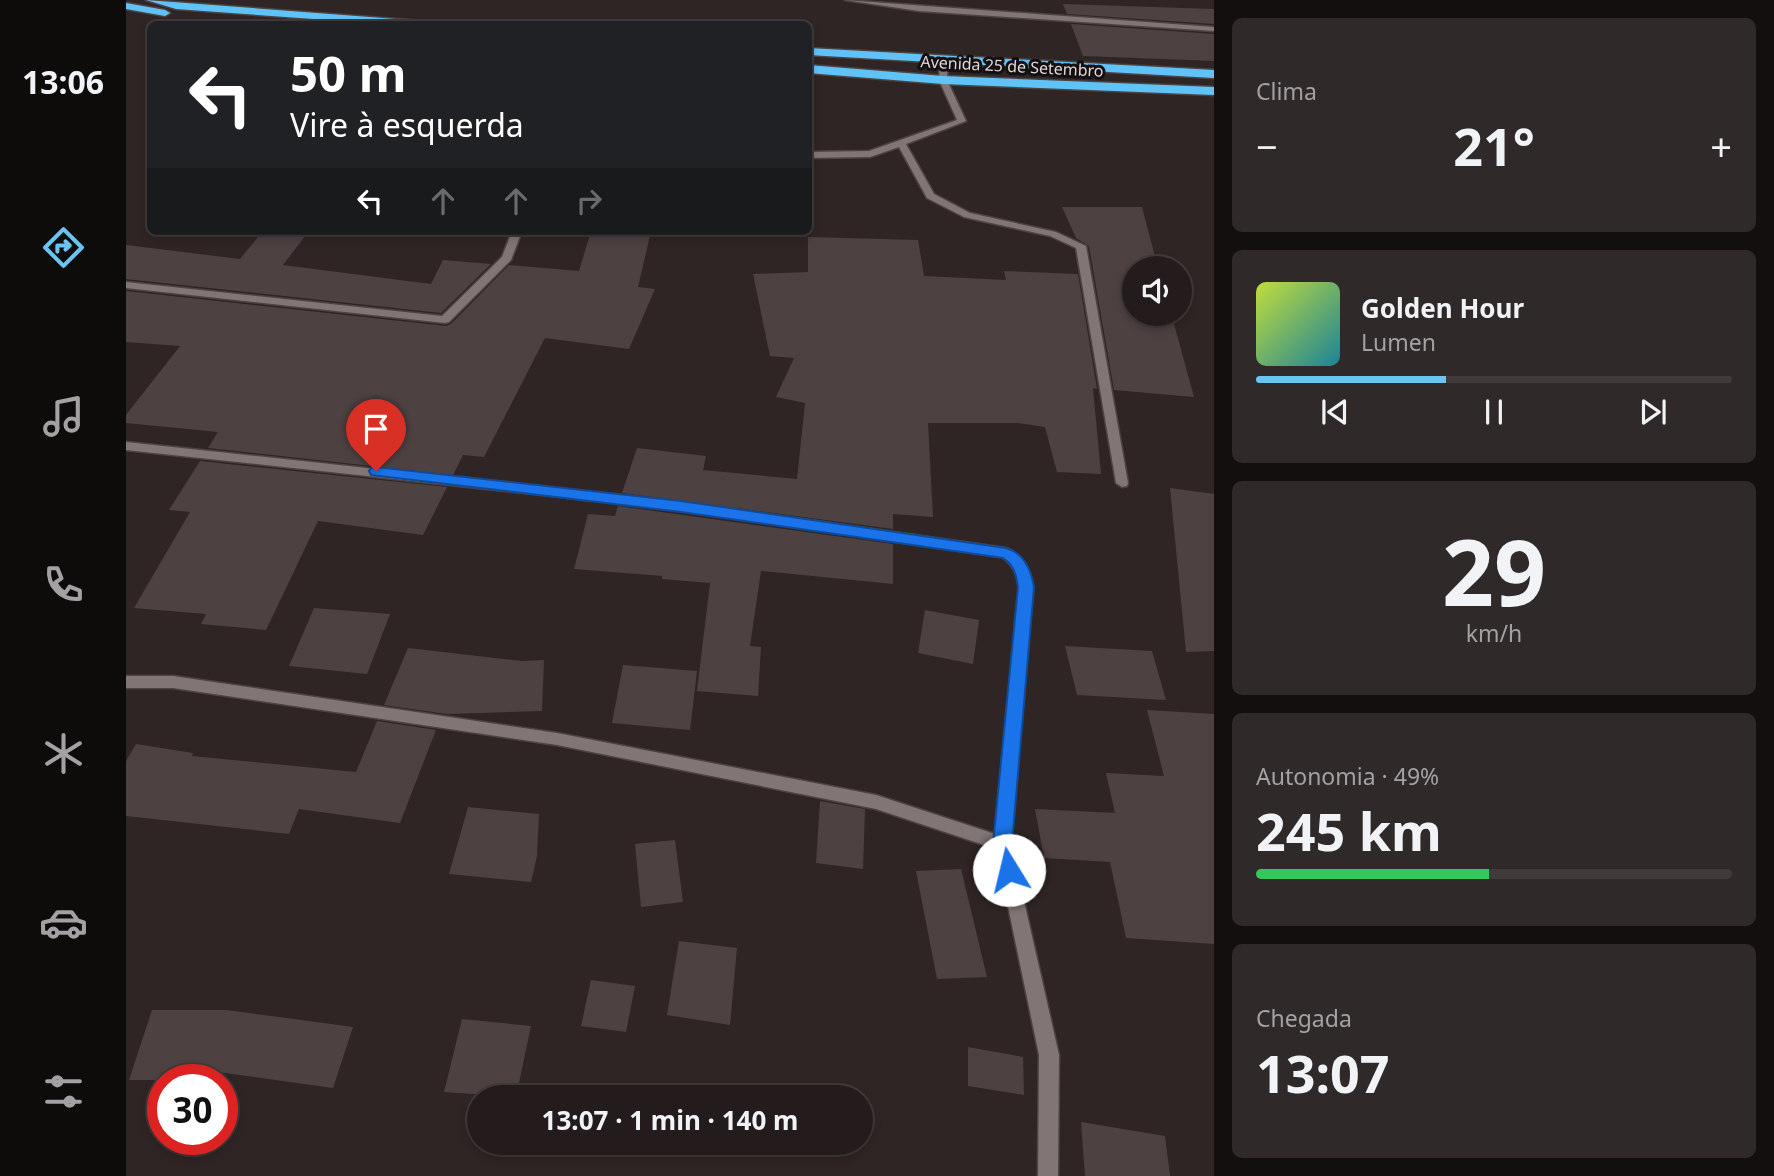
<!DOCTYPE html>
<html lang="pt">
<head>
<meta charset="utf-8">
<style>
	body { margin:0; font-family:"Noto Sans",sans-serif; background:#302929; color:#f1f3f6; height:100vh; display:flex; flex-direction:column; font-size:26px; white-space:nowrap }
	* { box-sizing:border-box; margin:0 }
	p { font-size:23px; color:#a3a1a3 }
	.icon { flex:none; width:38px; height:38px; fill:none; stroke:currentColor; stroke-width:2; stroke-linecap:round; stroke-linejoin:round }
	.map { position:relative; flex:1; overflow:hidden }
	.sheet { display:flex; flex-direction:column; gap:18px; padding:18px; background:#140f0f; width:560px }
	.sheet>* { flex:none }
	.banner { position:absolute; left:21px; top:21px; width:665px; height:214px; border-radius:10px; box-shadow:0 4px 10px #0003,0 0 0 2px #413a3b; background:#202124; color:#fff; overflow:hidden }
	.tools { position:absolute; left:996px; top:256px; display:grid; gap:14px }
	.tools a { display:grid; place-items:center; width:70px; height:70px; border-radius:50%; background:#241c1c; box-shadow:0 4px 10px #0003,0 0 0 2px #413a3b; font-size:35px }
	.speed { position:absolute; left:21px; top:1064px; display:flex; gap:14px; font-size:35px; font-weight:700; text-align:center }
	.speed>* { display:grid; place-content:center; width:91px; height:91px; border-radius:50%; background:#241c1c; box-shadow:0 4px 10px #0003,0 0 0 2px #413a3b; line-height:1 }
	.speed .limit { border:10px solid #d22; background:#fff; color:#111 }
	.pin { position:absolute; display:grid; place-items:center; width:60px; height:60px; color:#fff; margin:-72px -30px; border-radius:50% 50% 50% 0; rotate:-45deg; box-shadow:0 0 7px #0007 }
	.pin .icon { rotate:45deg }
	.me { position:absolute; width:77px; margin:-38px; rotate:351deg; stroke-linejoin:round; filter:drop-shadow(0 0 5px #0008) }
	.turn { display:flex; align-items:center; gap:24px; height:147px; padding:0 28px; font-size:32px }
	.turn .icon { width:91px; height:91px; stroke-width:2.5 }
	.turn b { display:block; font-size:49px; line-height:60px }
	.lanes { display:flex; align-items:center; height:66px; padding:0 28px; background:#0003; justify-content:center; gap:35px; direction:ltr }
	.lanes .off { opacity:.35 }
	.big { font-size:52px; font-weight:700; line-height:1.1 }
	.sheet .card { flex:1; display:flex; flex-direction:column; justify-content:center; gap:10px; min-width:0; padding:0 24px; border-radius:10px; background:#302929 }
	.sheet .dial { align-items:center; gap:0 }
	.dial b { font-size:91px; line-height:1 }
	.song { display:flex; align-items:center; gap:21px }
	.cover { width:84px; height:84px; border-radius:10px; background:linear-gradient(135deg,hsl(70 70% 55%),hsl(190 70% 35%)) }
	.played { height:7px; border-radius:4px; background:linear-gradient(90deg,#6cc3f2 40%,#413a3b 40%) }
	.keys { display:flex; justify-content:space-around; direction:ltr }
	.heat { display:flex; justify-content:space-between; align-items:center; font-size:38px; direction:ltr }
	.charge { height:10px; border-radius:5px; background:linear-gradient(90deg,#34c759 49%,#413a3b 0) }
	.trip { position:absolute; left:341px; top:1085px; width:406px; height:70px; border-radius:35px; background:#241c1c; box-shadow:0 4px 10px #0003,0 0 0 2px #413a3b; font-weight:700; line-height:70px; text-align:center }
	main { display:flex; flex:1; min-height:0 }
	.menu { display:flex; flex-direction:column; width:126px; justify-content:space-around; align-items:center; background:#0e0b0b; color:#a3a1a3 }
	.menu .icon { width:49px; height:49px }
	.menu .on { color:#6cc3f2 }
	.menu b { font-size:32px; color:#f1f3f6 }
	.map>svg:first-child { display:block }
	.building { fill:#4d4142 }
	.lines { fill:none; stroke-linecap:round; stroke-linejoin:round }
	.lane-casing { stroke:#4c4343; stroke-width:3 }
	.street-casing { stroke:#4c4343; stroke-width:3 }
	.highway-casing { stroke:#4c4343; stroke-width:3 }
	.lane { fill:#827575; fill-rule:evenodd }
	.street { fill:#827575; fill-rule:evenodd }
	.highway { fill:#60c3f8; fill-rule:evenodd }
	.route { fill:#1a73e8; stroke:#114b97; stroke-width:2 }
	.labels { text-anchor:middle; stroke-width:6; stroke-linejoin:round; paint-order:stroke }
	.far-street-label { font-size:16px; fill:#dfd8d8; stroke:#140f10 }
</style>
</head>
<body>
<main>
<nav class="menu">
<b>13:06</b>
<svg class="icon on" aria-label="directions" viewBox="0 0 24 24"><path d="M12 3l9 9-9 9-9-9zM9 14v-3h6M13 9l2 2-2 2"/></svg>
<svg class="icon" aria-label="music" viewBox="0 0 24 24"><path d="M9 18V5l10-2v13"/><circle cx="6" cy="18" r="3"/><circle cx="16" cy="16" r="3"/></svg>
<svg class="icon" aria-label="phone" viewBox="0 0 24 24"><path d="M5 4h4l2 5-3 2q2 4 5 5l2-3 5 2v4C11 20 4 13 5 4z"/></svg>
<svg class="icon" aria-label="climate" viewBox="0 0 24 24"><path d="M12 3v18M4 7l16 10M4 17L20 7"/></svg>
<svg class="icon" aria-label="car" viewBox="0 0 24 24"><path d="M5 17H2v-5l4-1 3-4h7l3 4 3 1v5h-3M9 17h6M6 11h13"/><circle cx="7" cy="17" r="2"/><circle cx="17" cy="17" r="2"/></svg>
<svg class="icon" aria-label="filters" viewBox="0 0 24 24"><path d="M4 7h16M4 17h16"/><circle cx="9" cy="7" r="2"/><circle cx="15" cy="17" r="2"/></svg>
</nav>
<div class="map">
<svg width="1088" height="1176" viewBox="0 0 1088 1176">
	<rect width="100%" height="100%" fill="#302525"/>
	<g class="building">
		<polygon points="937,4 1088,9 1088,24 941,14"/>
		<polygon points="945,24 1088,34 1088,61 957,56"/>
		<polygon points="936,207 1016,207 1032,268 1008,268 1008,313 1045,313 1068,397 988,390 963,246 950,238"/>
		<polygon points="137,231 183,231 157,265 305,284 317,260 365,264 315,313 0,279 0,245 114,259"/>
		<polygon points="465,231 525,231 512,287 529,289 503,349 419,338 358,457 337,455 327,475 82,448 92,432 0,423 0,415 54,346 0,342 0,291 320,326 325,324 383,265 453,271"/>
		<polygon points="682,237 792,240 798,276 880,280 878,271 952,274 971,389 967,388 975,474 931,472 919,427 892,423 802,423 807,517 767,514 767,529 496,493 511,448 580,456 577,470 671,479 679,403 650,397 668,358 644,356 627,274 682,272"/>
		<polygon points="74,461 321,487 297,535 192,521 140,630 75,624 80,614 8,608 64,512 43,510"/>
		<polygon points="1044,488 1088,494 1088,651 1060,652"/>
		<polygon points="492,506 767,544 767,584 635,571 624,646 635,647 632,696 571,691 584,583 536,579 536,576 448,569 462,514 489,516"/>
		<polygon points="188,608 264,614 241,674 163,666"/>
		<polygon points="799,610 853,620 847,664 792,653"/>
		<polygon points="939,646 1026,651 1040,700 951,695"/>
		<polygon points="282,648 396,661 418,660 416,711 321,714 258,705"/>
		<polygon points="497,665 571,671 564,730 486,723"/>
		<polygon points="1021,710 1088,714 1088,944 1000,938 984,862 918,858 909,809 989,813 980,773 1038,776"/>
		<polygon points="251,721 310,730 274,823 173,809 163,834 0,816 0,761 10,744 67,753 66,756 230,772"/>
		<polygon points="694,801 739,809 737,869 690,863"/>
		<polygon points="342,807 413,814 411,856 405,882 323,874"/>
		<polygon points="549,840 557,902 515,907 509,844"/>
		<polygon points="835,869 861,977 811,979 790,871"/>
		<polygon points="553,941 611,948 604,1025 541,1015"/>
		<polygon points="465,980 509,986 500,1032 455,1026"/>
		<polygon points="26,1010 101,1010 227,1027 207,1088 78,1070 75,1080 3,1080"/>
		<polygon points="336,1019 405,1026 390,1097 318,1092"/>
		<polygon points="842,1047 897,1057 898,1095 842,1086"/>
		<polygon points="955,1122 1039,1136 1044,1176 959,1176"/>
	</g>
	<g class="lines">
		<defs>
			<polygon id="lane" points="818,58 822,60 821,80 840,121 780,144 808,194 844,213 930,232 960,246 1002,483 1001,486 996,487 990,483 950,248 924,236 838,217 801,198 773,147 744,157 682,158 682,152 743,151 831,120 813,80 814,60"/>
			<g id="street">
				<polygon points="719,0 1088,27 1088,31 793,11"/>
				<polygon points="386,231 396,231 385,260 323,322 319,323 0,288 0,282 316,316 376,257"/>
				<path d="M0 442 555 502 880 548C897 554 904 570 907 587L885 844 933 1055 932 1176H912L913 1055 870 849 750 809 431 745 47 688H0V676H47L431 733 750 795 869 834 893 587C891 574 887 565 876 557L555 510 0 450Z"/>
			</g>
			<g id="highway">
				<polygon points="20,0 296,21 302,24 257,24 50,9"/>
				<polygon points="0,3 39,10 44,13 39,16 0,9"/>
				<polygon points="682,48 1088,70 1088,78 682,55"/>
				<polygon points="682,65 817,76 1088,87 1088,95 817,84 682,73"/>
			</g>
		</defs>
		<use href="#lane" class="lane-casing"/>
		<use href="#street" class="street-casing"/>
		<use href="#highway" class="highway-casing"/>
		<use href="#lane" class="lane"/>
		<use href="#street" class="street"/>
		<use href="#highway" class="highway"/>
	</g>
	<path class="route" d="M250 467 555 501 880 548C898 553 905 569 908 587L886 844 892 870 889 877 883 879 876 877 867 844 892 587C890 574 888 565 877 558L555 512 245 475 243 471 245 468Z"/>
	<g class="labels">
		<g class="far-street-label">
			<text transform="translate(886 66) rotate(3)" y="6">Avenida 25 de Setembro</text>
		</g>
	</g>
</svg>
<div class="tools">
<a><svg class="icon" aria-label="sound" viewBox="0 0 24 24"><path d="M4 9h4l5-4v14l-5-4H4zM17 9q2 3 0 6"/></svg></a>
</div>
<div class="speed"><div class="limit">30</div></div>
<div class="pin" style="left:250px;top:471px;background:#d93025"><svg class="icon" aria-label="arrive" viewBox="0 0 24 24"><path d="M6 21V4h12l-3 4 3 4H6"/></svg></div>
<svg class="me" style="left:883px;top:870px" viewBox="-20 -20 40 40"><circle r="19" fill="#fff"/><path d="M0-13L10 11 0 6-10 11z" fill="#1a73e8"/></svg>
<div class="trip">13:07 · 1 min · 140 m</div>
<div class="banner">
<div class="turn"><svg class="icon" aria-label="left" viewBox="0 0 24 24"><path d="M17 20v-9H6M10 6l-5 5 5 5"/></svg><div><b>50 m</b>Vire à esquerda</div></div>
<div class="lanes"><svg class="icon" aria-label="left" viewBox="0 0 24 24"><path d="M17 20v-9H6M10 6l-5 5 5 5"/></svg><svg class="icon off" aria-label="ahead" viewBox="0 0 24 24"><path d="M12 20V5M6 11l6-6 6 6"/></svg><svg class="icon off" aria-label="ahead" viewBox="0 0 24 24"><path d="M12 20V5M6 11l6-6 6 6"/></svg><svg class="icon off" aria-label="right" viewBox="0 0 24 24"><path d="M7 20v-9h11M14 6l5 5-5 5"/></svg></div>
</div>
</div>
<section class="sheet">
<div class="card"><p>Clima</p>
<div class="heat"><a>−</a><b class="big">21°</b><a>+</a></div>
</div>
<div class="card">
<div class="song"><i class="cover"></i><div><b>Golden Hour</b><p>Lumen</p></div></div>
<div class="played"></div>
<div class="keys"><svg class="icon" aria-label="previous" viewBox="0 0 24 24"><path d="M18 5L8 12l10 7zM5 5v14"/></svg><svg class="icon" aria-label="pause" viewBox="0 0 24 24"><path d="M8 5v14M16 5v14"/></svg><svg class="icon" aria-label="next" viewBox="0 0 24 24"><path d="M6 5l10 7-10 7zM19 5v14"/></svg></div>
</div>
<div class="card dial"><b>29</b><p>km/h</p></div>
<div class="card"><p>Autonomia · 49%</p><b class="big">245 km</b><div class="charge"></div></div>
<div class="card"><p>Chegada</p><b class="big">13:07</b></div>
</section>
</main>
</body>
</html>
